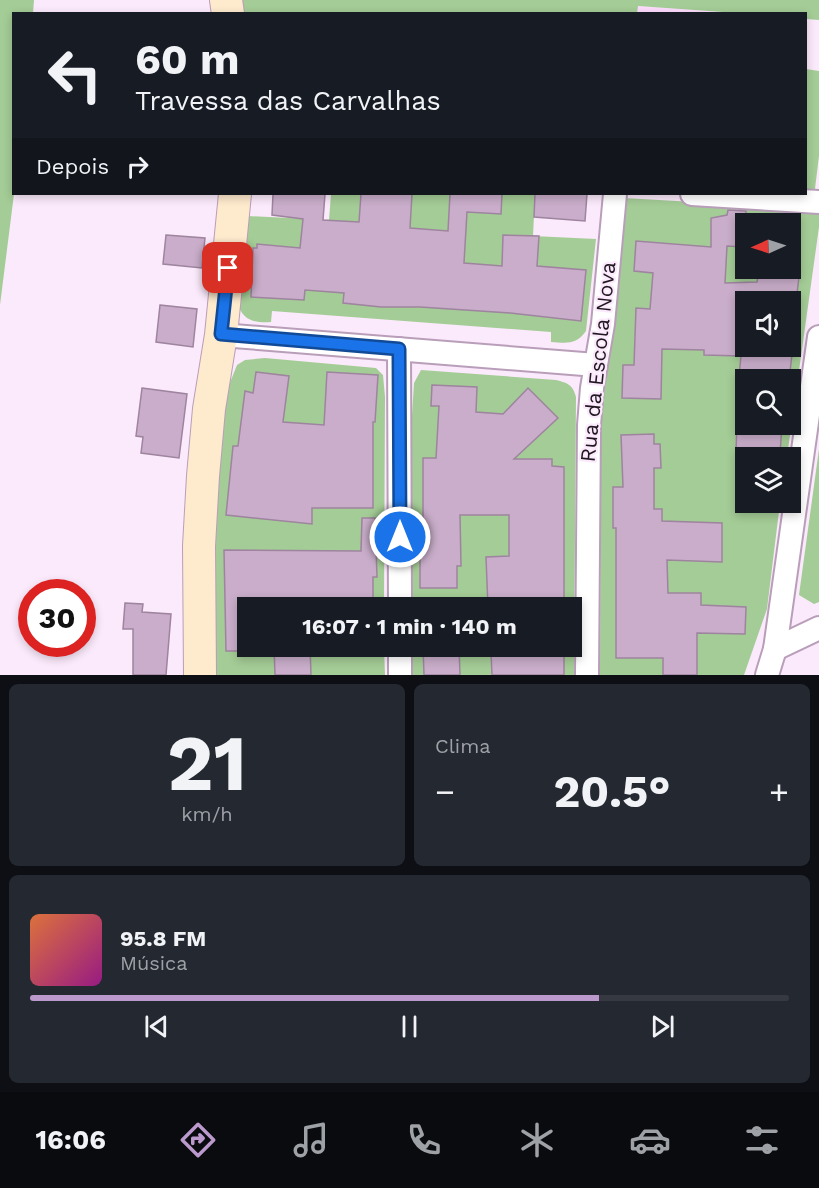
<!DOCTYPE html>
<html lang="pt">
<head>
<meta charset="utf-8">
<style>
	body { margin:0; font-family:"Work Sans",sans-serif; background:#242831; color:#f1f3f6; height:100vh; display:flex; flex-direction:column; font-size:22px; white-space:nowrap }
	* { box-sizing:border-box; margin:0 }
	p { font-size:20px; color:#9ea1a6 }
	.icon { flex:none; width:33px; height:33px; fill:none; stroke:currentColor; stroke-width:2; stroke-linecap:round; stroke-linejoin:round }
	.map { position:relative; height:675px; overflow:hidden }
	.details { display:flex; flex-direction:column; gap:9px; padding:9px; background:#0d0f14; flex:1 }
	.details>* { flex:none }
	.top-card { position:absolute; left:12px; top:12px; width:795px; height:183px; border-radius:0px; box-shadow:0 3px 9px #0003; background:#171b24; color:#f1f3f6; overflow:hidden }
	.needle { width:39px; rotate:267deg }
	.controls { position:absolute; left:735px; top:213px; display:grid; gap:12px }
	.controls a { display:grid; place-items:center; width:66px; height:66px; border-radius:0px; background:#171b24; box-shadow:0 3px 9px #0003; font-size:30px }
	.speed { position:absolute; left:18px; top:579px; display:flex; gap:12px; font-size:30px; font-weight:700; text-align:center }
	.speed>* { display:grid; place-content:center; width:78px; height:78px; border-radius:50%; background:#171b24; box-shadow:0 3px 9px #0003; line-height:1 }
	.speed .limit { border:9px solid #d22; background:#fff; color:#111 }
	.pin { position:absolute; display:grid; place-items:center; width:51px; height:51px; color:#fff; margin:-26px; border-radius:12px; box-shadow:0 3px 9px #0006 }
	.me { position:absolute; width:66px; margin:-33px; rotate:0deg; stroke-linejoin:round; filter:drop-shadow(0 0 4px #0008) }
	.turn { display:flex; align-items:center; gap:21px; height:126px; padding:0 24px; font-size:27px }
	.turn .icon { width:78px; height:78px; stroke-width:2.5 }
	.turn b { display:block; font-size:42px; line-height:51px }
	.then { display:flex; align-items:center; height:57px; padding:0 24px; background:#0003; gap:12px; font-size:22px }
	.big { font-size:45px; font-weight:700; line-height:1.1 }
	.details .card { flex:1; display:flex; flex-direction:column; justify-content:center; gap:9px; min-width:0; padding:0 21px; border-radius:9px; background:#242831 }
	.details .dial { align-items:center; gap:0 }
	.dial b { font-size:78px; line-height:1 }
	.song { display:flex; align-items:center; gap:18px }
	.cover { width:72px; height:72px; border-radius:9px; background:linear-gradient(135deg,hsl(20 70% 55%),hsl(310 70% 35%)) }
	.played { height:6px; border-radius:3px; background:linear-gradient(90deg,#bb99cd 75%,#363941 75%) }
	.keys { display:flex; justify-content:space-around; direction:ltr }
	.heat { display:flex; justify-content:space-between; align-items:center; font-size:33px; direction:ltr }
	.details .tiles { flex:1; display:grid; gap:9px; grid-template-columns:1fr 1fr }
	.card:last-child { grid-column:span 2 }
	.trip { position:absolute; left:237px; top:597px; width:345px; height:60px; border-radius:0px; background:#171b24; box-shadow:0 3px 9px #0003; font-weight:700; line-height:60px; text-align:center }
	.menu { display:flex; height:96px; justify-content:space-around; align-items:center; background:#090b0e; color:#9ea1a6 }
	.menu .icon { width:42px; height:42px }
	.menu .selected { color:#bb99cd }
	.menu b { font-size:27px; color:#f1f3f6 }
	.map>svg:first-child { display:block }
	.built { fill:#fddbfe }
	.green { fill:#a4cc96; fill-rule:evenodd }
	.building { fill:#c9adca; stroke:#9e849f; stroke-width:1.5 }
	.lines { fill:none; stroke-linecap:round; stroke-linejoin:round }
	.street-casing { stroke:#b99eba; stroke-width:26 }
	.secondary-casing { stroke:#b99eba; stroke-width:34 }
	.street { stroke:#fff; stroke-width:22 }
	.secondary { stroke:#feeacd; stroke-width:32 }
	.route-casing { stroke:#114b97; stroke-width:15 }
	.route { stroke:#1a73e8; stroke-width:10 }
	.labels { text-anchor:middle; stroke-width:4.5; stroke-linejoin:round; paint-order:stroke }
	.street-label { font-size:21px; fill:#211721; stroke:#fbeafb }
</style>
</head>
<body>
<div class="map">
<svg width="819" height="675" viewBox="0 0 819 675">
	<rect width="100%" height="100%" fill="#fbeafb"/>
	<polygon class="built" points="638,6 743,14 637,14"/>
	<g class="green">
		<polygon points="0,0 34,0 33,13 14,14 14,194 0,305"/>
		<polygon points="236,0 819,0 819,20 806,19 806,14 737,13 638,6 637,14 237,14"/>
		<polygon points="806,69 819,71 819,156 814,197 806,194"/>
		<path d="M331 194H535L533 236 596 239 586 331C576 345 567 343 551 342V332L272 311 271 322C255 323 243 321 238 304L247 216 329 220Z"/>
		<path d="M624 198 819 209V227L787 457 746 458V502L780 503 767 609 744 675H600L601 414 615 322ZM746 224H790V268H746ZM746 302H790V346H746ZM746 380H790V424H746Z"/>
		<polygon points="265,358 376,368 383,375 385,397 384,607 248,608 248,646 384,647 385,675 215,675 216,474 229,385 237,365 245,360"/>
		<path d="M421 370 556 380C568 383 573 385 576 397L574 675H411L410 647 572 646V608H410V448L414 383Z"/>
		<polygon points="819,449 819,602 814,604 799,595"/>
	</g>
	<g class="building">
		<polygon points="273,194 325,194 323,220 359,222 361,194 412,194 410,228 448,231 450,194 502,194 501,214 467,212 464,263 502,266 503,235 539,236 537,266 586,270 581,321 510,313 420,307 381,307 343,303 344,293 305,290 304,300 251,297 253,248 257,248 257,244 300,248 303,219 272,215"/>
		<polygon points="535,194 587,194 585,221 534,217"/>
		<polygon points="728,210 746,211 745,247 727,246 725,283 757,282 759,268 800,268 796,302 742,302 741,339 746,340 746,346 793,346 789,380 766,380 739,376 741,356 704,355 704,350 662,349 661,399 622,398 623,365 634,365 636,308 650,309 653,273 634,271 636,241 711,247 711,218 727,215"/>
		<polygon points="166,235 205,238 202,268 163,264"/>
		<polygon points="160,305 197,309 193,347 156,342"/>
		<polygon points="256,372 289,376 283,422 324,425 327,372 378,375 375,422 373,422 373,508 312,508 312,524 226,515 233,446 238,446 245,391 253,393"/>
		<polygon points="432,385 477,387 476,412 503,414 528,388 558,418 514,459 552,459 552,466 564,467 564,608 488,608 486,557 509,556 509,515 460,515 461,566 457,566 457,588 420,588 420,530 423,530 423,458 436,458 439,406 431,406"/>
		<polygon points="142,388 187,394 179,458 141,453 143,437 136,436"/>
		<polygon points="737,424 782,424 780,454 736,451"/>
		<polygon points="654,434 654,444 660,444 661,468 654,468 654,509 662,509 662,521 722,523 722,562 667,560 668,593 701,593 701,605 746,607 745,634 697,633 697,675 663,675 663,658 616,658 616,528 613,528 613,487 623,487 621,435"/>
		<polygon points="362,518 375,518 377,577 373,577 373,608 248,608 248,651 226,651 224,550 361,551"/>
		<polygon points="125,603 143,604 142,612 171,614 166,675 133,675 133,629 123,629"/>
		<polygon points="274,646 310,646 311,675 275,675"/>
		<polygon points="423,646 459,646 460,675 424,675"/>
		<polygon points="564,651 564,675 492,675 491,652"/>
	</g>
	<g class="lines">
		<defs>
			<g id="street">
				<polyline points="692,194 819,202"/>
				<polyline points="221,335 596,365"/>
				<polyline points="399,349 400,608"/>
				<polyline points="400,646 400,675"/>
				<polyline points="775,649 819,628"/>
				<polyline points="587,675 589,425 592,388 603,324 615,194"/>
				<polyline points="767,675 775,649 819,337"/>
			</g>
			<g id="secondary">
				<polyline points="226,0 228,14"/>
				<polyline points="200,675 199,546 203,476 209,409 221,335 235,194"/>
			</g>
		</defs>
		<use href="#street" class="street-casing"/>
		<use href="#secondary" class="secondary-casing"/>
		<use href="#street" class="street"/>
		<use href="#secondary" class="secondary"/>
	</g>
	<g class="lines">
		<defs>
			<polyline id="route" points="228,268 221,334 399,349 400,537"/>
		</defs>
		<use href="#route" class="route-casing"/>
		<use href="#route" class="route"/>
	</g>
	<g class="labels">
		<g class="street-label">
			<text transform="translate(598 362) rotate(-84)" y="7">Rua da Escola Nova</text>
		</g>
	</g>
</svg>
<div class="controls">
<a><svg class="needle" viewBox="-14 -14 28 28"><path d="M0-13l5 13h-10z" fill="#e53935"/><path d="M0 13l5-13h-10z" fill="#9ea1a6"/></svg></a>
<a><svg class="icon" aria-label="sound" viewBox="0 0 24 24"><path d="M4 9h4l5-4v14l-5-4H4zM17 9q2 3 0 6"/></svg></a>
<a><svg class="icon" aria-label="search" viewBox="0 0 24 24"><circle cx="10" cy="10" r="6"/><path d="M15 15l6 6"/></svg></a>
<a><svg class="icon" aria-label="layers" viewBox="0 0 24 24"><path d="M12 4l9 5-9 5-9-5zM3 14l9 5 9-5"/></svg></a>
</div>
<div class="speed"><div class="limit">30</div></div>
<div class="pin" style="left:228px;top:268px;background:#d93025"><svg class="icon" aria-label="arrive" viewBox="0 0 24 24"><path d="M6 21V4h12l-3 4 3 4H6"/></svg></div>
<svg class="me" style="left:400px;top:537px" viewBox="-20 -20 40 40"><circle r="17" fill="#1a73e8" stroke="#fff" stroke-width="3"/><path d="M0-11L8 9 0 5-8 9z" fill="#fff"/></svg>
<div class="trip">16:07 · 1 min · 140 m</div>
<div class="top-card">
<div class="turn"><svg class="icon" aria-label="left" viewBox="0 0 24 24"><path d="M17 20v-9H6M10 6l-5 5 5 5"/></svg><div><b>60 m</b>Travessa das Carvalhas</div></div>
<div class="then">Depois<svg class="icon" aria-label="right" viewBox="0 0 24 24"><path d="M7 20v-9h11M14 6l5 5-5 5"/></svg></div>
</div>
</div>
<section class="details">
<div class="tiles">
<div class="card dial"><b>21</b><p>km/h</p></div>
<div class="card"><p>Clima</p>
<div class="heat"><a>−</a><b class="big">20.5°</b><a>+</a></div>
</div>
<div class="card">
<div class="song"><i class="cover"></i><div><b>95.8 FM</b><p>Música</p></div></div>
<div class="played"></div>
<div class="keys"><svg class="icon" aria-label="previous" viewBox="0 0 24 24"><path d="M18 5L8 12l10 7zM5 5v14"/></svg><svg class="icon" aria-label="pause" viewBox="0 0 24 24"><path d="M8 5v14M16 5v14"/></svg><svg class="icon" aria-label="next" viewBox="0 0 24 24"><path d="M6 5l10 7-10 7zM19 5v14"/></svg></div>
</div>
</div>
</section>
<nav class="menu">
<b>16:06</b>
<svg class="icon selected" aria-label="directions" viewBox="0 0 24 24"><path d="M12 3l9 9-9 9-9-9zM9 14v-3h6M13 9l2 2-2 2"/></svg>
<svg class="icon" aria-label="music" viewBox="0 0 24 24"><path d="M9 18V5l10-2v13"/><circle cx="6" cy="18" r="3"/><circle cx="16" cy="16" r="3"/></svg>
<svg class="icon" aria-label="phone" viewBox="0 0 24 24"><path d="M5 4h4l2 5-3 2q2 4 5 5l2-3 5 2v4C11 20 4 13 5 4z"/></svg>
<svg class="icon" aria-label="climate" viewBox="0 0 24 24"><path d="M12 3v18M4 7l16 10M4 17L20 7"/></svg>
<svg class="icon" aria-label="car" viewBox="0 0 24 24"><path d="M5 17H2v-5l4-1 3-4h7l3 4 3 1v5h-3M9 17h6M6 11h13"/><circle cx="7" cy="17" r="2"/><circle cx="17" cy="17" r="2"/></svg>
<svg class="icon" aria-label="filters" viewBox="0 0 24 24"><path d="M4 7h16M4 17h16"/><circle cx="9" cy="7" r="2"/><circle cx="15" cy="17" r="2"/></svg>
</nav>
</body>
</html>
